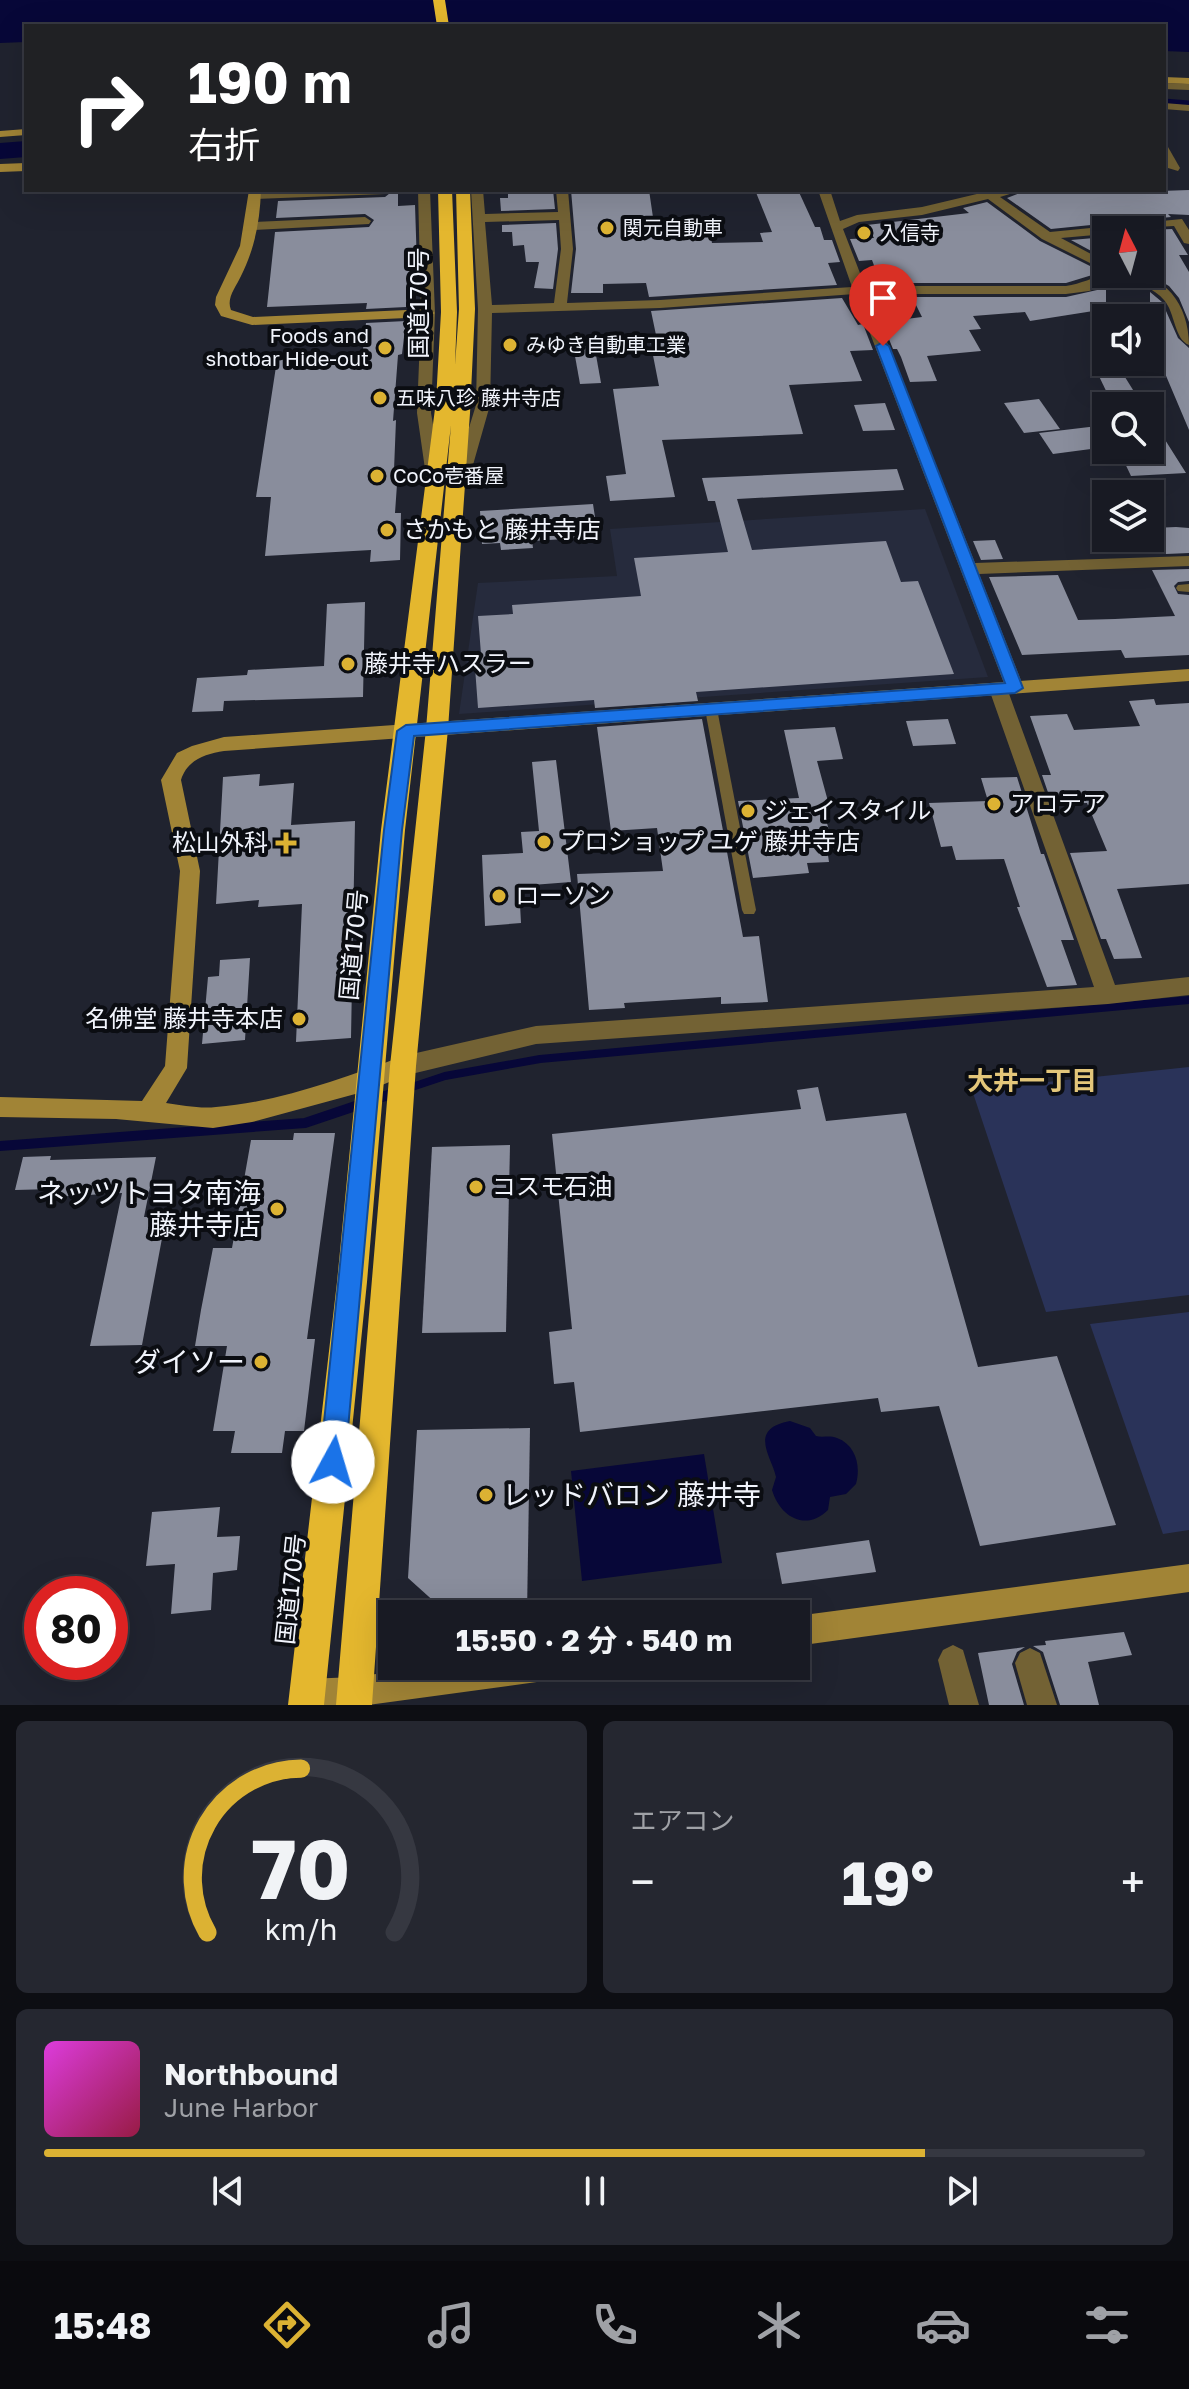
<!DOCTYPE html>
<html lang="ja">
<head>
<meta charset="utf-8">
<style>
	body { margin:0; font-family:"Golos Text","Noto Sans JP",sans-serif; background:#252730; color:#f1f3f6; height:100vh; display:flex; flex-direction:column; font-size:30px; white-space:nowrap }
	* { box-sizing:border-box; margin:0 }
	p { font-size:26px; color:#9fa1a6 }
	.icon { flex:none; width:44px; height:44px; fill:none; stroke:currentColor; stroke-width:2; stroke-linecap:round; stroke-linejoin:round }
	.map { position:relative; height:1705px; overflow:hidden }
	.sheet { display:flex; flex-direction:column; gap:16px; padding:16px; background:#0d0e13; flex:1 }
	.sheet>* { flex:none }
	.guide { position:absolute; left:24px; top:24px; width:1142px; height:168px; border-radius:0px; box-shadow:0 8px 32px #0002,0 0 0 2px #363841; background:#202124; color:#fff; overflow:hidden }
	.needle { width:52px; rotate:354deg }
	.buttons { position:absolute; left:1092px; top:216px; display:grid; gap:16px }
	.buttons a { display:grid; place-items:center; width:72px; height:72px; border-radius:0px; background:#181a23; box-shadow:0 8px 32px #0002,0 0 0 2px #363841; font-size:40px }
	.speed { position:absolute; left:24px; top:1576px; display:flex; gap:16px; font-size:40px; font-weight:700; text-align:center }
	.speed>* { display:grid; place-content:center; width:104px; height:104px; border-radius:50%; background:#181a23; box-shadow:0 8px 32px #0002,0 0 0 2px #363841; line-height:1 }
	.speed .limit { border:12px solid #d22; background:#fff; color:#111 }
	.pin { position:absolute; display:grid; place-items:center; width:68px; height:68px; color:#fff; margin:-82px -34px; border-radius:50% 50% 50% 0; rotate:-45deg; box-shadow:0 0 8px #0007 }
	.pin .icon { rotate:45deg }
	.me { position:absolute; width:88px; margin:-44px; rotate:6deg; stroke-linejoin:round; filter:drop-shadow(0 0 6px #0008) }
	.turn { display:flex; align-items:center; gap:28px; height:168px; padding:0 32px; font-size:36px }
	.turn .icon { width:104px; height:104px; stroke-width:2.5 }
	.turn b { display:block; font-size:56px; line-height:68px }
	.big { font-size:60px; font-weight:700; line-height:1.1 }
	.sheet .widget { flex:1; display:flex; flex-direction:column; justify-content:center; gap:12px; min-width:0; padding:0 28px; border-radius:12px; background:#252730 }
	.sheet .dial { align-items:center; gap:0 }
	.dial svg { height:208px; overflow:visible; fill:none; stroke:#363841; stroke-width:7; stroke-linecap:round; text-anchor:middle }
	.dial text { fill:#f1f3f6; stroke:none }
	.song { display:flex; align-items:center; gap:24px }
	.cover { width:96px; height:96px; border-radius:12px; background:linear-gradient(135deg,hsl(300 70% 55%),hsl(340 70% 35%)) }
	.played { height:8px; border-radius:4px; background:linear-gradient(90deg,#dcb233 80%,#363841 80%) }
	.keys { display:flex; justify-content:space-around; direction:ltr }
	.heat { display:flex; justify-content:space-between; align-items:center; font-size:44px; direction:ltr }
	.sheet .tiles { flex:1; display:grid; gap:16px; grid-template-columns:1fr 1fr }
	.widget:last-child { grid-column:span 2 }
	.trip { position:absolute; left:378px; top:1600px; width:432px; height:80px; border-radius:0px; background:#181a23; box-shadow:0 8px 32px #0002,0 0 0 2px #363841; font-weight:700; line-height:80px; text-align:center }
	.dock { display:flex; height:128px; justify-content:space-around; align-items:center; background:#0a0a0e; color:#9fa1a6 }
	.dock .icon { width:56px; height:56px }
	.dock .selected { color:#dcb233 }
	.dock b { font-size:36px; color:#f1f3f6 }
	.map>svg:first-child { display:block }
	.built { fill:#262b3d }
	.green { fill:#2a3359 }
	.water { fill:#070738 }
	.lines { fill:none; stroke-linecap:round; stroke-linejoin:round }
	.stream-far2 { stroke:#070738; stroke-width:5 }
	.stream-far1 { stroke:#070738; stroke-width:8 }
	.stream { stroke:#070738; stroke-width:10 }
	.river { fill:#070738; fill-rule:evenodd }
	.building { fill:#898d9c }
	.lane { fill:#736234; fill-rule:evenodd }
	.street { fill:#736234; fill-rule:evenodd }
	.secondary { fill:#a18436; fill-rule:evenodd }
	.highway { fill:#e4b72e; fill-rule:evenodd }
	.route { fill:#1a73e8; stroke:#114b97; stroke-width:2 }
	.poi-dot { fill:#dcb233; stroke:#0b0d12; stroke-width:3 }
	.labels { text-anchor:middle; stroke-width:8; stroke-linejoin:round; paint-order:stroke }
	.far-poi-label { font-size:20px; fill:#f1f4fc; stroke:#0b0d12; text-anchor:start }
	.street-label { font-size:24px; fill:#f1f4fc; stroke:#0b0d12 }
	.poi-label { font-size:24px; fill:#f1f4fc; stroke:#0b0d12; text-anchor:start }
	.neighbourhood-label { font-size:26px; font-weight:bold; fill:#e3c67a; stroke:#0b0d12 }
	.near-poi-label { font-size:28px; fill:#f1f4fc; stroke:#0b0d12; text-anchor:end }
</style>
</head>
<body>
<div class="map">
<svg width="1189" height="1705" viewBox="0 0 1189 1705">
	<rect width="100%" height="100%" fill="#20232f"/>
	<polygon class="built" points="925,509 988,677 459,714 478,583 617,576 610,529"/>
	<g class="green">
		<polygon points="1189,1067 1189,1295 1046,1312 972,1090"/>
		<polygon points="1189,1312 1189,1530 1163,1534 1090,1324"/>
	</g>
	<g class="water">
		<polygon points="0,0 1189,0 1189,52 1164,51 1164,26 26,26 26,42 0,43"/>
		<path d="M790 1421 810 1428 816 1436C823 1438 829 1435 837 1438 856 1445 861 1466 856 1484L846 1494 830 1497 828 1510C806 1532 780 1517 772 1490L776 1477C772 1457 747 1429 790 1421Z"/>
		<polygon points="704,1454 722,1563 582,1581 571,1471"/>
	</g>
	<g class="lines">
		<polyline class="stream-far2" points="1164,101 1189,103"/>
		<polyline class="stream-far1" points="397,1092 445,1076 540,1059 1189,1000"/>
		<polyline class="stream" points="0,1146 305,1123 403,1090"/>
		<polygon class="river" points="26,141 26,157 0,159 0,143"/>
	</g>
	<g class="building">
		<polygon points="394,190 398,190 398,206 415,205 417,266 413,266 413,276 407,276 406,307 366,309 367,303 267,307 275,232 369,227 374,220 365,214 276,218 278,201 385,197"/>
		<polygon points="508,190 553,190 555,209 501,211 500,198 508,198"/>
		<polygon points="571,190 649,190 655,231 709,229 712,243 763,242 760,233 772,232 755,190 798,190 815,227 820,227 824,240 832,240 840,262 828,263 837,285 649,297 646,283 603,284 603,293 571,293 576,249"/>
		<polygon points="1028,190 1070,190 1074,194 1189,190 1189,215 1168,214 1171,217 1051,229 1007,198"/>
		<polygon points="987,202 1040,241 1102,272 1066,283 904,283 902,279 879,279 872,260 859,261 850,239 874,238 867,225 969,213 963,208"/>
		<polygon points="556,223 558,249 553,289 534,288 539,262 526,262 524,245 513,246 512,232 502,232 502,225"/>
		<polygon points="1172,229 1188,255 1179,255 1189,272 1189,322 1179,298 1169,286 1150,275 1150,230"/>
		<polygon points="1106,237 1106,259 1071,240"/>
		<polygon points="1106,288 1106,309 1030,321 1025,312 973,316 981,329 969,330 981,351 927,356 937,381 910,382 901,357 897,349 893,349 882,322 922,317 912,297 1066,297"/>
		<polygon points="1150,292 1162,302 1178,338 1189,348 1189,430 1150,338"/>
		<polygon points="842,298 858,325 863,324 873,350 850,351 862,381 789,385 803,434 662,440 675,497 610,501 606,476 626,474 613,389 659,386 649,335 656,335 651,311"/>
		<polygon points="406,321 402,354 398,355 393,421 396,420 394,470 398,470 395,513 401,513 400,560 370,562 371,550 265,556 271,497 256,497 277,360 362,358 366,323"/>
		<polygon points="594,344 601,383 580,384 573,345"/>
		<polygon points="1120,369 1138,398 1110,399 1096,370"/>
		<polygon points="1039,399 1060,429 1024,433 1004,403"/>
		<polygon points="885,403 895,430 863,431 854,405"/>
		<polygon points="1150,416 1186,473 1131,476 1121,455 1150,453"/>
		<polygon points="1106,425 1106,447 1053,454 1039,433"/>
		<polygon points="897,469 904,490 737,499 752,550 886,541 901,582 918,581 954,674 696,692 698,701 595,708 594,700 478,708 474,654 481,654 478,616 513,614 512,605 641,596 634,558 728,552 715,501 708,501 702,478"/>
		<polygon points="593,504 598,537 532,541 533,548 501,550 500,543 482,544 480,511"/>
		<polygon points="1176,527 1189,528 1189,553 1166,554 1153,528"/>
		<polygon points="995,540 1003,559 981,560 973,541"/>
		<polygon points="1189,569 1189,581 1178,582 1174,586 1178,594 1189,595 1189,655 1125,658 1121,650 1022,655 989,577 1058,575 1078,620 1115,619 1175,616 1152,570"/>
		<polygon points="365,602 363,697 224,701 223,711 192,712 197,678 247,675 248,670 324,666 327,604"/>
		<polygon points="1154,699 1156,705 1189,703 1189,884 1117,889 1142,958 1114,959 1106,939 1101,939 1070,853 1107,851 1087,803 1052,804 1042,775 1051,775 1030,716 1067,714 1074,730 1140,726 1129,701"/>
		<polygon points="702,719 743,937 759,936 768,1002 721,1004 721,997 624,1003 625,1008 589,1010 577,874 663,871 657,828 611,831 597,727"/>
		<polygon points="948,719 956,744 913,746 906,721"/>
		<polygon points="835,727 843,759 817,761 829,805 822,805 830,834 825,835 829,862 807,863 809,873 753,878 738,801 799,798 784,730"/>
		<polygon points="556,760 571,882 519,886 521,923 485,926 482,855 523,853 521,832 539,831 532,762"/>
		<polygon points="260,774 259,786 294,783 291,825 355,821 351,1038 296,1042 302,904 258,907 259,900 216,904 223,777"/>
		<polygon points="1017,777 1041,854 1044,854 1074,940 1061,940 1077,985 1047,987 1017,907 1020,907 1004,859 956,860 952,846 941,847 929,803 988,801 981,778"/>
		<polygon points="250,958 245,1040 202,1044 208,977 219,976 220,960"/>
		<polygon points="818,1087 826,1121 906,1113 978,1367 1057,1356 1116,1525 980,1546 939,1406 881,1412 878,1398 580,1432 574,1382 554,1384 549,1332 572,1329 552,1134 801,1109 797,1090"/>
		<polygon points="294,1133 335,1133 307,1339 315,1339 304,1431 285,1431 282,1453 231,1453 235,1431 213,1431 227,1346 195,1346 201,1310 213,1248 232,1248 251,1140 293,1140"/>
		<polygon points="510,1145 506,1332 422,1333 432,1147"/>
		<polygon points="51,1156 50,1160 156,1157 144,1217 166,1217 142,1345 90,1346 122,1193 53,1197 54,1189 15,1190 23,1157"/>
		<polygon points="530,1428 527,1614 448,1614 408,1578 417,1430"/>
		<polygon points="220,1507 217,1537 240,1536 237,1570 213,1573 211,1610 171,1614 175,1564 146,1566 152,1512"/>
		<polygon points="869,1540 876,1572 782,1584 776,1553"/>
		<polygon points="1124,1632 1132,1655 1088,1662 1099,1705 1060,1705 1043,1652 1033,1646 1046,1645 1045,1641"/>
		<polygon points="1025,1647 1017,1652 1012,1664 1024,1705 989,1705 978,1653"/>
	</g>
	<g class="lines">
		<g class="lane">
			<polygon points="1189,584 1189,592 1178,591 1176,588 1178,585"/>
			<polygon points="711,705 717,709 756,910 754,914 744,914 742,910 705,709"/>
		</g>
		<g class="street">
			<polygon points="1164,83 1189,84 1189,90 1164,89"/>
			<polygon points="1164,103 1189,105 1189,111 1164,109"/>
			<polygon points="1164,145 1168,147 1180,168 1178,171 1168,168 1164,160"/>
			<polygon points="289,190 391,190 385,194 255,199 249,195 255,191"/>
			<polygon points="418,190 430,190 435,313 431,413 442,476 434,481 426,476 417,413 421,313"/>
			<path d="M471 190H483L485 214 558 212 556 190H568L573 249 567 303 660 300 852 287 818 190H830L840 221 857 215 922 207 981 193 978 190H1023L1000 197 1050 232 1182 219 1189 230V244L1184 243 1174 226 1106 230V234L1061 238 1106 262V271L1042 239 988 199 922 215 859 222 843 229 865 286H1066C1081 284 1093 277 1108 274 1157 264 1189 299 1189 345 1174 339 1175 312 1164 300 1154 288 1137 283 1123 278L1089 291 1066 294H868L975 563 1189 556V566L979 574 1024 688 1015 694 1008 691 1115 985 1189 977V995L1108 1004 536 1044 403 1076 395 1073 392 1066 395 1059 403 1056 536 1026 1094 987 989 689 998 683 1005 686 855 294 660 308 492 313 490 405 467 486 459 491 453 489 451 486 476 405 478 309ZM559 220 561 249 554 303 492 305 485 222Z"/>
			<polygon points="365,217 371,221 369,224 253,230 247,226 253,222"/>
			<polygon points="953,1645 963,1650 979,1705 949,1705 938,1660 943,1650"/>
			<polygon points="1030,1648 1040,1653 1057,1705 1027,1705 1015,1663 1020,1653"/>
		</g>
		<g class="secondary">
			<polygon points="1164,77 1189,78 1189,84 1164,83"/>
			<polygon points="26,129 26,135 0,137 0,131"/>
			<polygon points="26,163 26,171 0,172 0,164"/>
			<path d="M249 190H261C260 220 255 248 241 276 236 287 226 298 231 310L253 317 428 309 435 313 428 317 252 325 221 316 215 305 216 297 240 246Z"/>
			<path d="M1189 669V681L224 751C205 754 187 760 181 780L200 871 187 1068 166 1103C182 1105 200 1109 216 1107 279 1102 344 1078 403 1056L411 1059 414 1066 411 1073 370 1090 252 1122 213 1128 116 1119 0 1117V1097L142 1101 165 1066 180 871 161 780 177 753 192 746 224 737Z"/>
			<polygon points="1189,1564 1189,1592 796,1646 796,1616"/>
			<polygon points="435,1666 559,1666 554,1676 544,1681 368,1705 299,1705 293,1694 297,1683 308,1679 354,1677"/>
		</g>
		<g class="highway">
			<polygon points="433,0 445,0 449,26 437,26"/>
			<polygon points="438,190 452,190 457,312 455,365 459,309 456,190 470,190 475,309 470,413 448,729 416,1066 372,1705 336,1705 390,1066 426,729 451,425 405,830 367,1282 324,1705 288,1705 337,1282 381,830 436,401 441,312"/>
		</g>
	</g>
	<polygon class="route" points="883,342 889,346 1023,688 1015,693 414,736 402,830 345,1462 342,1471 333,1474 324,1471 320,1462 384,830 397,731 406,725 1005,683 876,346"/>
	<g class="poi-dot">
		<circle cx="607" cy="228" r="8"/>
		<circle cx="864" cy="233" r="8"/>
		<circle cx="510" cy="345" r="8"/>
		<circle cx="385" cy="348" r="8"/>
		<circle cx="380" cy="398" r="8"/>
		<circle cx="377" cy="476" r="8"/>
		<circle cx="387" cy="530" r="8"/>
		<circle cx="348" cy="664" r="8"/>
		<circle cx="994" cy="804" r="8"/>
		<circle cx="748" cy="811" r="8"/>
		<circle cx="544" cy="842" r="8"/>
		<path d="M282 831h8v8h8v8h-8v8h-8v-8h-8v-8h8z"/>
		<circle cx="499" cy="896" r="8"/>
		<circle cx="299" cy="1019" r="8"/>
		<circle cx="476" cy="1187" r="8"/>
		<circle cx="277" cy="1209" r="8"/>
		<circle cx="261" cy="1362" r="8"/>
		<circle cx="486" cy="1495" r="8"/>
	</g>
	<g class="labels">
		<g class="far-poi-label">
			<text x="623" y="235">関元自動車</text>
			<text x="880" y="240">入信寺</text>
			<text x="369" y="343" text-anchor="end">Foods and<tspan x="369" dy="23">shotbar Hide-out</tspan></text>
			<text x="526" y="352">みゆき自動車工業</text>
			<text x="396" y="405">五味八珍 藤井寺店</text>
			<text x="393" y="483">CoCo壱番屋</text>
		</g>
		<g class="street-label">
			<text transform="translate(419 303) rotate(-90)" y="8">国道170号</text>
			<text transform="translate(354 945) rotate(-85)" y="8">国道170号</text>
			<text transform="translate(291 1589) rotate(-84)" y="8">国道170号</text>
		</g>
		<g class="poi-label">
			<text x="403" y="538">さかもと 藤井寺店</text>
			<text x="364" y="672">藤井寺ハスラー</text>
			<text x="1010" y="812">アロテア</text>
			<text x="764" y="819">ジェイスタイル</text>
			<text x="560" y="850">プロショップ ユゲ 藤井寺店</text>
			<text x="268" y="851" text-anchor="end">松山外科</text>
			<text x="515" y="904">ローソン</text>
			<text x="283" y="1027" text-anchor="end">名佛堂 藤井寺本店</text>
			<text x="492" y="1195">コスモ石油</text>
		</g>
		<g class="neighbourhood-label">
			<text x="1032" y="1090">大井一丁目</text>
		</g>
		<g class="near-poi-label">
			<text x="261" y="1203">ネッツトヨタ南海<tspan x="261" dy="32">藤井寺店</tspan></text>
			<text x="245" y="1372">ダイソー</text>
			<text x="502" y="1505" text-anchor="start">レッドバロン 藤井寺</text>
		</g>
	</g>
</svg>
<div class="buttons">
<a><svg class="needle" viewBox="-14 -14 28 28"><path d="M0-13l5 13h-10z" fill="#e53935"/><path d="M0 13l5-13h-10z" fill="#9fa1a6"/></svg></a>
<a><svg class="icon" aria-label="sound" viewBox="0 0 24 24"><path d="M4 9h4l5-4v14l-5-4H4zM17 9q2 3 0 6"/></svg></a>
<a><svg class="icon" aria-label="search" viewBox="0 0 24 24"><circle cx="10" cy="10" r="6"/><path d="M15 15l6 6"/></svg></a>
<a><svg class="icon" aria-label="layers" viewBox="0 0 24 24"><path d="M12 4l9 5-9 5-9-5zM3 14l9 5 9-5"/></svg></a>
</div>
<div class="speed"><div class="limit">80</div></div>
<div class="pin" style="left:883px;top:346px;background:#d93025"><svg class="icon" aria-label="arrive" viewBox="0 0 24 24"><path d="M6 21V4h12l-3 4 3 4H6"/></svg></div>
<svg class="me" style="left:333px;top:1462px" viewBox="-20 -20 40 40"><circle r="19" fill="#fff"/><path d="M0-13L10 11 0 6-10 11z" fill="#1a73e8"/></svg>
<div class="trip">15:50 · 2 分 · 540 m</div>
<div class="guide">
<div class="turn"><svg class="icon" aria-label="right" viewBox="0 0 24 24"><path d="M7 20v-9h11M14 6l5 5-5 5"/></svg><div><b>190 m</b>右折</div></div>
</div>
</div>
<section class="sheet">
<div class="tiles">
<div class="widget dial"><svg viewBox="0 0 100 80">
<path d="M14 69A42 42 0 1 1 86 69"/>
<path d="M14 69A42 42 0 0 1 50 6" stroke="#dcb233"/>
<text x="50" y="56" font-size="32" font-weight="700">70</text>
<text x="50" y="72" font-size="11">km/h</text>
</svg></div>
<div class="widget"><p>エアコン</p>
<div class="heat"><a>−</a><b class="big">19°</b><a>+</a></div>
</div>
<div class="widget">
<div class="song"><i class="cover"></i><div><b>Northbound</b><p>June Harbor</p></div></div>
<div class="played"></div>
<div class="keys"><svg class="icon" aria-label="previous" viewBox="0 0 24 24"><path d="M18 5L8 12l10 7zM5 5v14"/></svg><svg class="icon" aria-label="pause" viewBox="0 0 24 24"><path d="M8 5v14M16 5v14"/></svg><svg class="icon" aria-label="next" viewBox="0 0 24 24"><path d="M6 5l10 7-10 7zM19 5v14"/></svg></div>
</div>
</div>
</section>
<nav class="dock">
<b>15:48</b>
<svg class="icon selected" aria-label="directions" viewBox="0 0 24 24"><path d="M12 3l9 9-9 9-9-9zM9 14v-3h6M13 9l2 2-2 2"/></svg>
<svg class="icon" aria-label="music" viewBox="0 0 24 24"><path d="M9 18V5l10-2v13"/><circle cx="6" cy="18" r="3"/><circle cx="16" cy="16" r="3"/></svg>
<svg class="icon" aria-label="phone" viewBox="0 0 24 24"><path d="M5 4h4l2 5-3 2q2 4 5 5l2-3 5 2v4C11 20 4 13 5 4z"/></svg>
<svg class="icon" aria-label="climate" viewBox="0 0 24 24"><path d="M12 3v18M4 7l16 10M4 17L20 7"/></svg>
<svg class="icon" aria-label="car" viewBox="0 0 24 24"><path d="M5 17H2v-5l4-1 3-4h7l3 4 3 1v5h-3M9 17h6M6 11h13"/><circle cx="7" cy="17" r="2"/><circle cx="17" cy="17" r="2"/></svg>
<svg class="icon" aria-label="filters" viewBox="0 0 24 24"><path d="M4 7h16M4 17h16"/><circle cx="9" cy="7" r="2"/><circle cx="15" cy="17" r="2"/></svg>
</nav>
</body>
</html>
